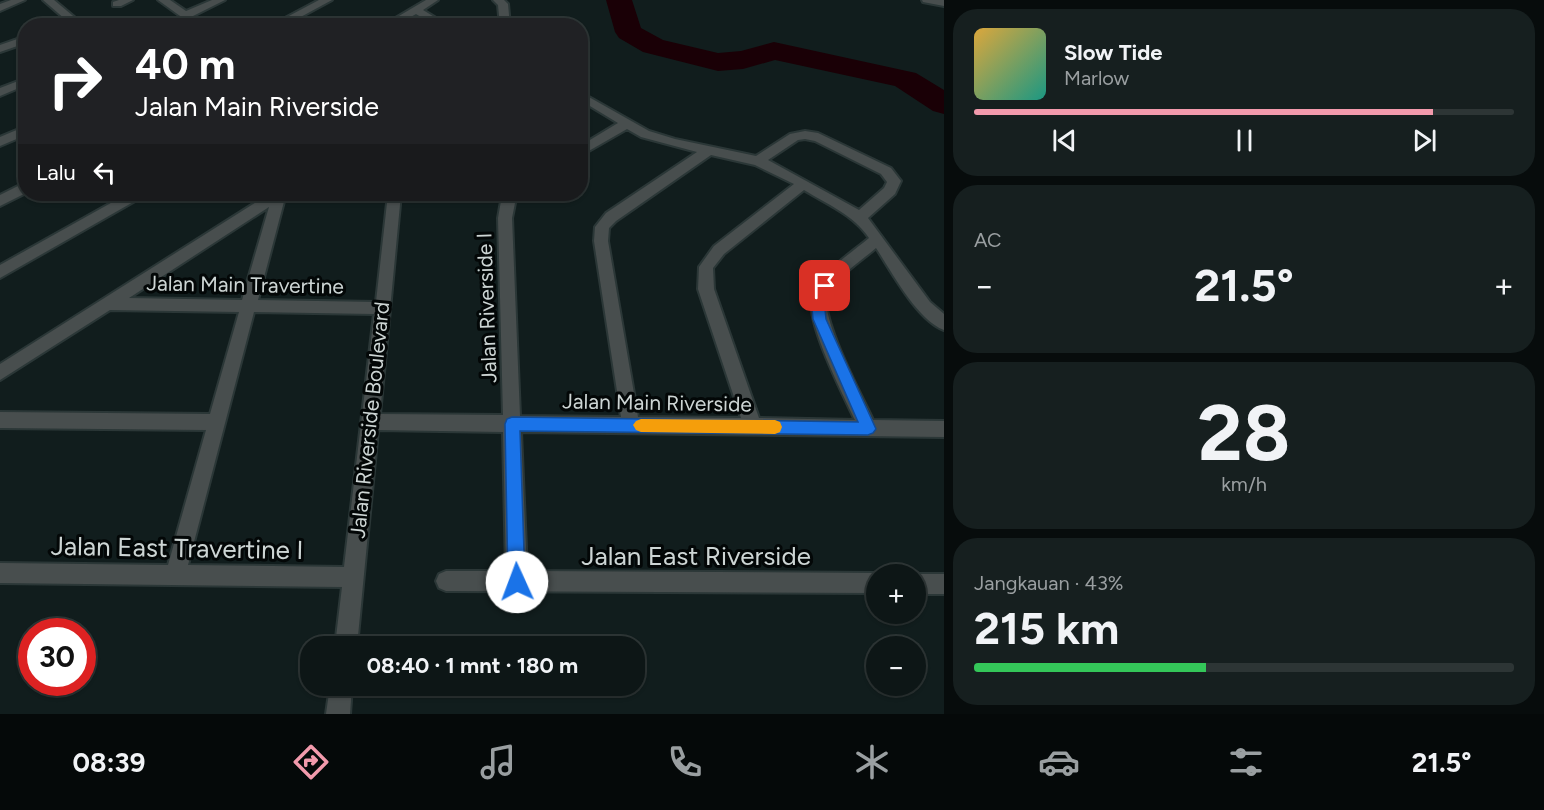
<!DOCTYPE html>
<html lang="id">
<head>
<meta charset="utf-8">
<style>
	body { margin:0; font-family:Figtree,sans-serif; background:#161f1f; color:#f1f3f6; height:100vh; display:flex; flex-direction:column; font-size:22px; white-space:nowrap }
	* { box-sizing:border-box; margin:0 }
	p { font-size:20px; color:#9a9fa1 }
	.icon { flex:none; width:33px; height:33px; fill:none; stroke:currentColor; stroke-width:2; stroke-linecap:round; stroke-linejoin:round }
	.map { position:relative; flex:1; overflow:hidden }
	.sheet { display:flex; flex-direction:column; gap:9px; padding:9px; background:#070c0c; width:600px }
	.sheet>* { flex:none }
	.hud { position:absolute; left:18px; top:18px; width:570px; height:183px; border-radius:24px; box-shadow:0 2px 4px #0004,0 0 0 2px #2d3535; background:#202124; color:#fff; overflow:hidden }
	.controls { position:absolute; left:866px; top:564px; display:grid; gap:12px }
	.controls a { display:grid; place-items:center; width:60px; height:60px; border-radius:50%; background:#0d1616; box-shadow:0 2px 4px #0004,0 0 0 2px #2d3535; font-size:30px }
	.speed { position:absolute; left:18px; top:618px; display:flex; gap:12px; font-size:30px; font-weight:700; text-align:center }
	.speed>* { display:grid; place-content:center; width:78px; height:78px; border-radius:50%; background:#0d1616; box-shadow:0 2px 4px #0004,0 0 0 2px #2d3535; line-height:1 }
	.speed .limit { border:9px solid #d22; background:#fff; color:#111 }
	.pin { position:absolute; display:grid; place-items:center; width:51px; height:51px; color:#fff; margin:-26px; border-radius:12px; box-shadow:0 3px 9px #0006 }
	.me { position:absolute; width:66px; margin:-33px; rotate:358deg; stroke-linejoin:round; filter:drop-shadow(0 0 4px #0008) }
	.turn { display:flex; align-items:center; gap:21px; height:126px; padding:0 18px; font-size:27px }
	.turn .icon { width:78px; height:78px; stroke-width:2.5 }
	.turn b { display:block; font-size:42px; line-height:51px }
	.then { display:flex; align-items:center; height:57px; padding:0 18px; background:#0003; gap:12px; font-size:22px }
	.big { font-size:45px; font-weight:700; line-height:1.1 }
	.sheet .tile { flex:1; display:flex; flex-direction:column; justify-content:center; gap:9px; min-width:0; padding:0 21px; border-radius:24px; background:#161f1f }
	.sheet .dial { align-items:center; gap:0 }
	.dial b { font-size:78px; line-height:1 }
	.song { display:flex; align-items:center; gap:18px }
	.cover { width:72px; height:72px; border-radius:9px; background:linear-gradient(135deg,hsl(40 70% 55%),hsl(170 70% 35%)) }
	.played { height:6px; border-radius:3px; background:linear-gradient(90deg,#f29aac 85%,#2d3535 85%) }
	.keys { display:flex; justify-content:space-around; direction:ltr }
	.heat { display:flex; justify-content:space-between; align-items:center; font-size:33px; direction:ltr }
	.charge { height:9px; border-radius:4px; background:linear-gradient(90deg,#34c759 43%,#2d3535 0) }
	.trip { position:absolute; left:300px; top:636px; width:345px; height:60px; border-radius:24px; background:#0d1616; box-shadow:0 2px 4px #0004,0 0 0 2px #2d3535; font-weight:700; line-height:60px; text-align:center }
	.dock { display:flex; height:96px; justify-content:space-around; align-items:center; background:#050909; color:#9a9fa1 }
	.dock .icon { width:42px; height:42px }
	.dock .selected { color:#f29aac }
	.dock b { font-size:27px; color:#f1f3f6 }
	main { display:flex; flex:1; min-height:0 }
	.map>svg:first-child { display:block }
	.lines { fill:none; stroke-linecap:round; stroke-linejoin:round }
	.river { fill:#1a0006; fill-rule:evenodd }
	.minor-casing { stroke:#2b3737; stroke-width:4 }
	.minor { fill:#484e4e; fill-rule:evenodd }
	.route { fill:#1a73e8; stroke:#114b97; stroke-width:1.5 }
	.slow { fill:#f59e0b }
	.labels { text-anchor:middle; stroke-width:6; stroke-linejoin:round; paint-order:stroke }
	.street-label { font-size:21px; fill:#cdd5d4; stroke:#030707 }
	.near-street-label { font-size:26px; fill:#cdd5d4; stroke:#030707 }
</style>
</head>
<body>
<main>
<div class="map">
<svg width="944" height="714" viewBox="0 0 944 714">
	<rect width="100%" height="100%" fill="#111d1d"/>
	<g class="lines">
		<polygon class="river" points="606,0 632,0 641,28 663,40 718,53 741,51 774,42 916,73 944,90 944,114 933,111 895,86 775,60 743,69 718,71 643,52 619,38 615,32"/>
		<defs>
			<g id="minor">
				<polygon points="11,0 25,0 0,11 0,4"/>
				<polygon points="43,0 54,0 85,26 73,26"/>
				<polygon points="119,0 133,0 121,6 113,6 113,2"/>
				<polygon points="158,0 170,0 186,11 212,0 225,0 193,16 207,26 194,26"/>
				<polygon points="319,0 332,0 284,26 270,26"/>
				<polygon points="426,0 438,0 423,10 449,26 436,26 416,14 395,26 382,26"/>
				<polygon points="493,0 504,0 508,4 510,26 500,26 498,5"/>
				<polygon points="922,0 944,0 944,6 923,2"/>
				<polygon points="26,36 26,43 0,52 0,45"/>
				<polygon points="26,78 26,85 0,96 0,88"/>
				<path d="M580 92 649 131 675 139 756 156 790 134 805 131 818 133 891 168 901 181 895 194 868 218 930 302 944 314V330C917 320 892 272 876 248 861 261 839 275 828 293 817 313 863 398 873 420L944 421V437L521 432 527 571 876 573 880 574H876V593L446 591 439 588 436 581 439 574 446 571H506L503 432 378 430 357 646H335L342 587 0 583V563L168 565 206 430 0 428V412L210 414 239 312 110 310 0 380V364L269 194H286L258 300 376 302 388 194H401L380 414 503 415 498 218 501 201 507 194H521L515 203 512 218 520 416 621 417 594 241 595 227 606 213 697 152 641 137 627 129 580 156V146L618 123 580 100ZM805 139 815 141 881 174 887 182 884 188 859 210 768 160 798 140ZM711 155 755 165 794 184 714 246 699 267 698 289 741 418 638 417 608 241 609 228 616 221ZM804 190C827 204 854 215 869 238 850 254 824 270 813 293 802 316 844 396 855 420L759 418 714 289 713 268 724 254ZM269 207 242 300 129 298ZM254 312 374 314 344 567 188 565Z"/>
				<polygon points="26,126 26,135 0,146 0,137"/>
				<polygon points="26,182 26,193 0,206 0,195"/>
				<polygon points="127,194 144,194 142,197 0,278 0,265"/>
				<polygon points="913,574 944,574 944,594 915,594 915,574"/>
				<polygon points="330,686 352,686 350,714 326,714"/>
			</g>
		</defs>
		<use href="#minor" class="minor-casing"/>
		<use href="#minor" class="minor"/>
	</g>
	<polygon class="route" points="825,281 831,286 824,299 826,319 876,429 873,433 868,435 520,431 525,582 523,588 517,590 511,588 508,582 505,424 507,419 512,417 858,422 813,319 811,298 821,282"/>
	<polygon class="slow" points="641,419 775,420 780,422 782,427 780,432 775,434 641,432 636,430 633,425 636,421"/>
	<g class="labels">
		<g class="street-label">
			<text transform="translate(245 285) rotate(1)" y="7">Jalan Main Travertine</text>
			<text transform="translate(487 308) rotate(-92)" y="7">Jalan Riverside I</text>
			<text transform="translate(657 403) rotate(1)" y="7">Jalan Main Riverside</text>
			<text transform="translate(370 420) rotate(-84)" y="7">Jalan Riverside Boulevard</text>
		</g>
		<g class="near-street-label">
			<text transform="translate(177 548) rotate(1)" y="9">Jalan East Travertine I</text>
			<text x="696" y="565">Jalan East Riverside</text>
		</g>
	</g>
</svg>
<div class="controls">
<a>+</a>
<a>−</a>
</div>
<div class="speed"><div class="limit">30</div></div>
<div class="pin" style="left:825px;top:286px;background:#d93025"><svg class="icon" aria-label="arrive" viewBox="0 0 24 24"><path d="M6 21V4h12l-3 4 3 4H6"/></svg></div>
<svg class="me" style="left:517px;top:582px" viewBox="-20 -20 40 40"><circle r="19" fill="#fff"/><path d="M0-13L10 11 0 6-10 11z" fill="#1a73e8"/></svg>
<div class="trip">08:40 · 1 mnt · 180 m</div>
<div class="hud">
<div class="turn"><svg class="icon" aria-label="right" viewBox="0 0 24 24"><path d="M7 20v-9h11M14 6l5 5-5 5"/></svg><div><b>40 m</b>Jalan Main Riverside</div></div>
<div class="then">Lalu<svg class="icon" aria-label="left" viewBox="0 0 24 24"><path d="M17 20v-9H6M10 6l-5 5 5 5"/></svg></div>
</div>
</div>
<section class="sheet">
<div class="tile">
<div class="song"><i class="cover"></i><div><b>Slow Tide</b><p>Marlow</p></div></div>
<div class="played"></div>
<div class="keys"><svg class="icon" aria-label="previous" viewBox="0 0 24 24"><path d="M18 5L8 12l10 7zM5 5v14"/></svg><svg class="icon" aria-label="pause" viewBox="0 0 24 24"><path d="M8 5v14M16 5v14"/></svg><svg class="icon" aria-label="next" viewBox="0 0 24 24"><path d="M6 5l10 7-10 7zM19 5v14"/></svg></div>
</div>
<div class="tile"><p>AC</p>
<div class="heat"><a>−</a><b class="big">21.5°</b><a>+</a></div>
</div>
<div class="tile dial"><b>28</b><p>km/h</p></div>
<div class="tile"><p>Jangkauan · 43%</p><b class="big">215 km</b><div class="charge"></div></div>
</section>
</main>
<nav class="dock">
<b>08:39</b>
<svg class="icon selected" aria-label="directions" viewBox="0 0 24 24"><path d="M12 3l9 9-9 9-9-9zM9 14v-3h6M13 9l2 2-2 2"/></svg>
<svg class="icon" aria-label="music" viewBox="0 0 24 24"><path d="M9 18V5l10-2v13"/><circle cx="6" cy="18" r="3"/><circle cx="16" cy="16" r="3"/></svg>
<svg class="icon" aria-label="phone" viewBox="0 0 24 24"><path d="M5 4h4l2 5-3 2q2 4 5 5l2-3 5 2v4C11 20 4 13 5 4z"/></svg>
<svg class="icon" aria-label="climate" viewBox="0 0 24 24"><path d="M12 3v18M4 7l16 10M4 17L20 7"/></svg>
<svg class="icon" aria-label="car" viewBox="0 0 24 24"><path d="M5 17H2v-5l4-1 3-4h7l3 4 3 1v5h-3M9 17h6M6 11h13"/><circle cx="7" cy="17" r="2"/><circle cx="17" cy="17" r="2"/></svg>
<svg class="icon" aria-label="filters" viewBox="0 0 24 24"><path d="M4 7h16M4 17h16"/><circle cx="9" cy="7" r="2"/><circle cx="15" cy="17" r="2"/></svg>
<b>21.5°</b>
</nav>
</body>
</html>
